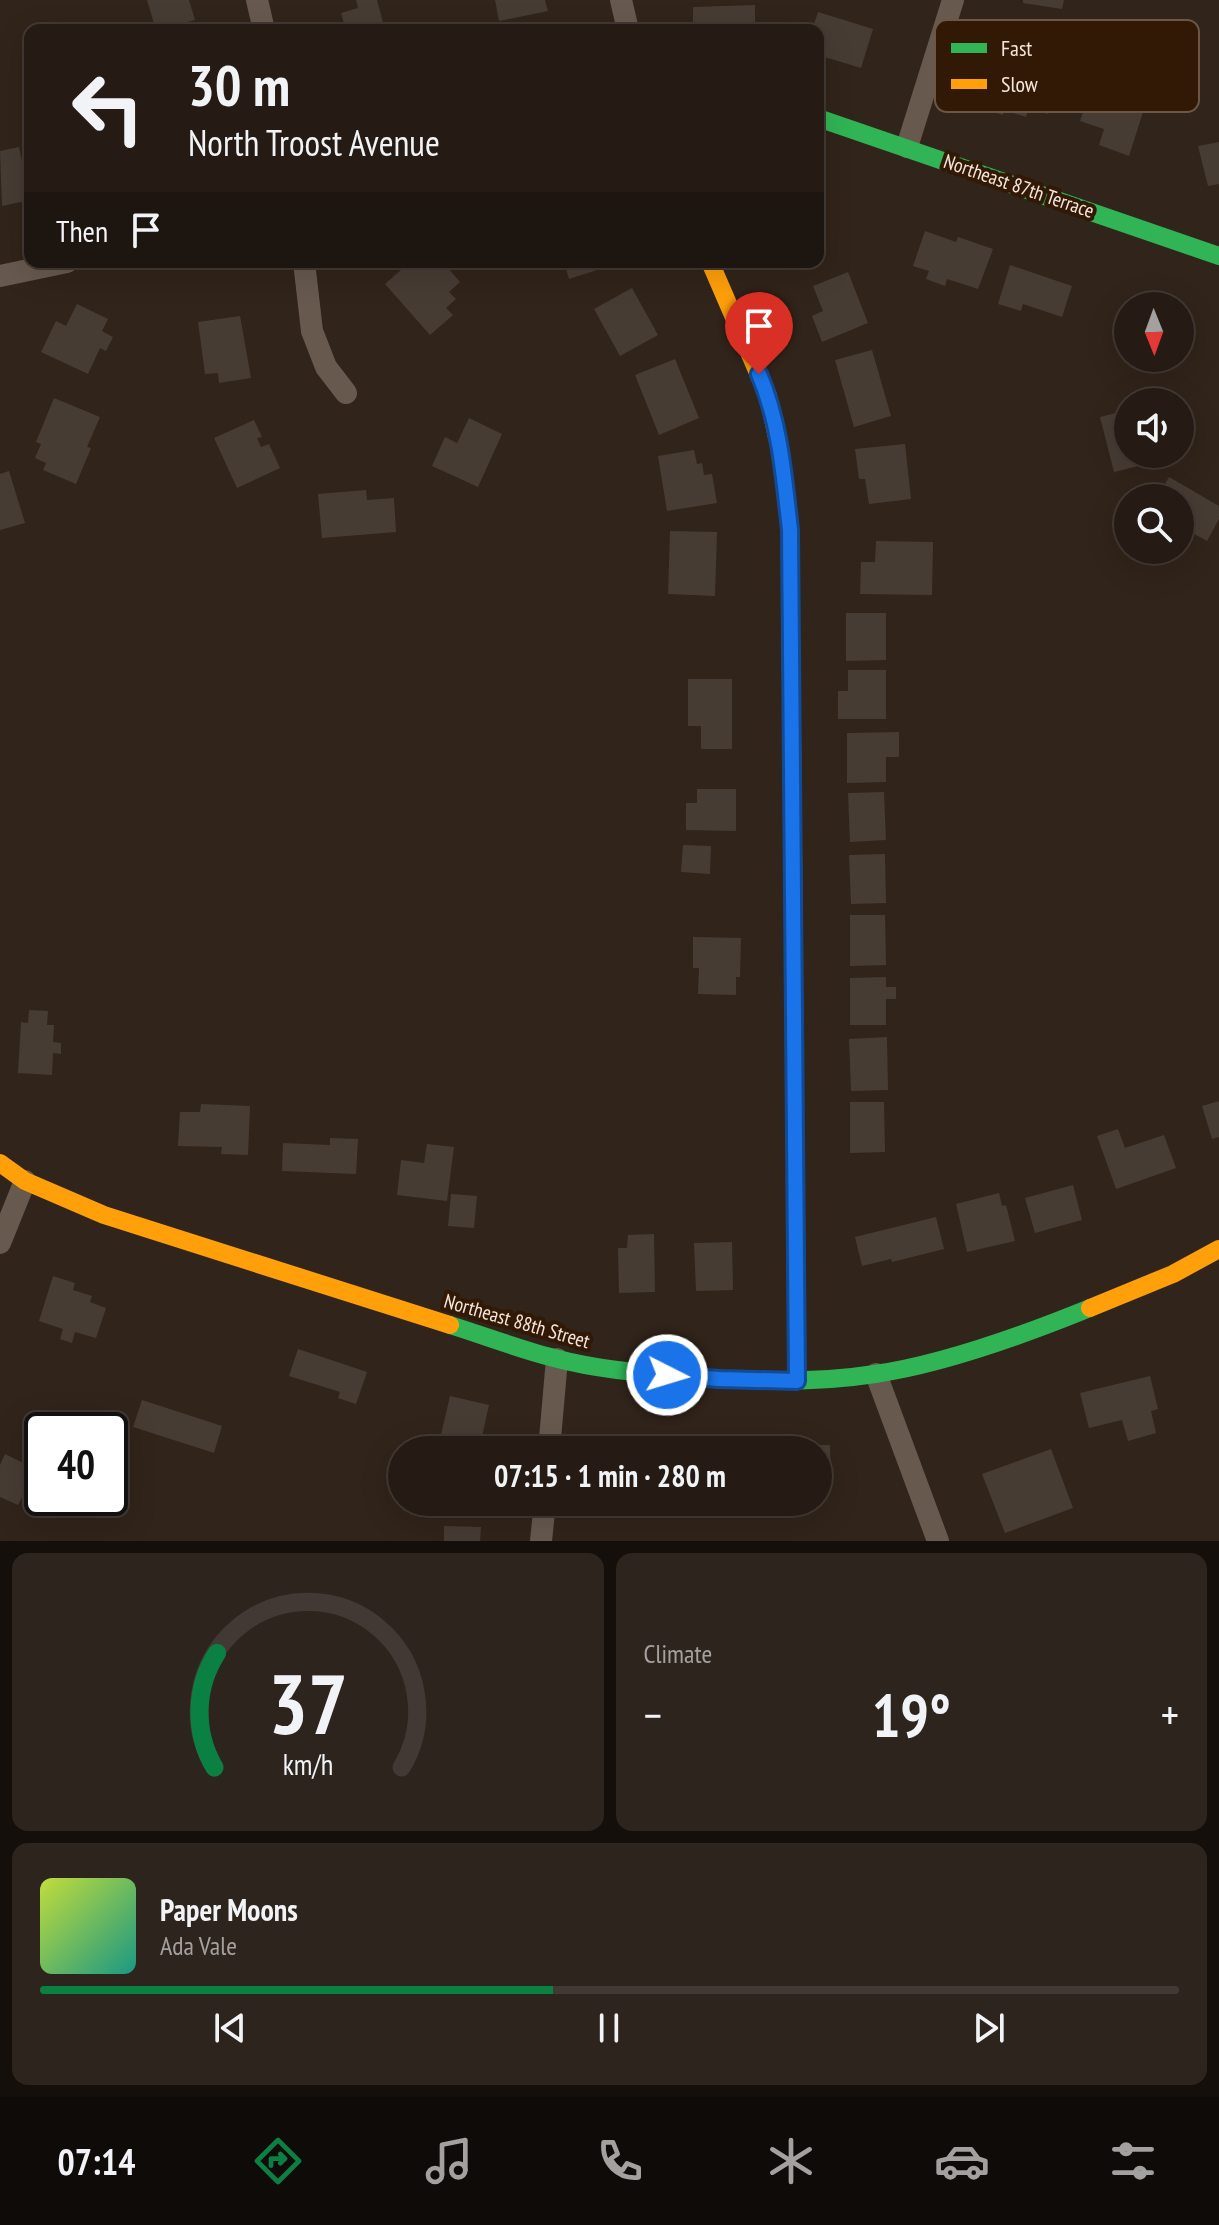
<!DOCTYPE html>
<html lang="en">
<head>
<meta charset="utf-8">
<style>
	body { margin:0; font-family:"PT Sans Narrow",sans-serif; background:#2d241d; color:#f1f3f6; height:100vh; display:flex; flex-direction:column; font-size:30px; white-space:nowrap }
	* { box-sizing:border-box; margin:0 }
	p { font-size:26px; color:#a3a1a0 }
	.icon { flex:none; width:44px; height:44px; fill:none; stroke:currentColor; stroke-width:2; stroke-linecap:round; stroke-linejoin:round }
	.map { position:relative; height:1541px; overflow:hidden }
	.side { display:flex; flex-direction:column; gap:12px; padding:12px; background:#140f0b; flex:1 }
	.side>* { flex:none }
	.hud { position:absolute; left:24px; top:24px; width:800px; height:244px; border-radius:16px; box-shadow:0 8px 32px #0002,0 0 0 2px #423934; background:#251b14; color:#f1f3f6; overflow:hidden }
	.needle { width:52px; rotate:179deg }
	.buttons { position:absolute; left:1114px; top:292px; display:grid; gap:16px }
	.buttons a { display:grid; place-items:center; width:80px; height:80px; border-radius:50%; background:#251b14; box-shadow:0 8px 32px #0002,0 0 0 2px #423934; font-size:40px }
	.speed { position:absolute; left:24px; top:1412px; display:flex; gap:16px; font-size:40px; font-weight:700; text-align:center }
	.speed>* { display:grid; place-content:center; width:104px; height:104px; border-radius:50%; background:#251b14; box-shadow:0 8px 32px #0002,0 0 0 2px #423934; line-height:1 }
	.speed .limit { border:4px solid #111; border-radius:12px; background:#fff; color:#111 }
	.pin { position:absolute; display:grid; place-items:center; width:68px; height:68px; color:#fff; margin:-82px -34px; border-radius:50% 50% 50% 0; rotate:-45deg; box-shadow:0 0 8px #0007 }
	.pin .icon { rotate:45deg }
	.me { position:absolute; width:88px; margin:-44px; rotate:95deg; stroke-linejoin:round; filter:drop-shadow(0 0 6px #0008) }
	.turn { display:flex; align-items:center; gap:28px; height:168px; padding:0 32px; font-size:36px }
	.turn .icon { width:104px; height:104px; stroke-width:2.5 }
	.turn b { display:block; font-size:56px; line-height:68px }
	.then { display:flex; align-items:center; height:76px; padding:0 32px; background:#0003; gap:16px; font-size:30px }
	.big { font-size:60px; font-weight:600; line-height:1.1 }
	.side .tile { flex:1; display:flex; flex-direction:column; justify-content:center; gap:12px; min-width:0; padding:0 28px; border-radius:16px; background:#2d241d }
	.side .dial { align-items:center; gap:0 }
	.dial svg { height:208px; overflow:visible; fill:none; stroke:#423934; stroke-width:7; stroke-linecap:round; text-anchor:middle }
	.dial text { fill:#f1f3f6; stroke:none }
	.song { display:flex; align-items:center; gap:24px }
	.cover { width:96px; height:96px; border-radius:12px; background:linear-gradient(135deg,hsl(70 70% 55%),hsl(170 70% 35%)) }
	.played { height:8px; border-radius:4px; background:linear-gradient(90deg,#0b8043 45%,#423934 45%) }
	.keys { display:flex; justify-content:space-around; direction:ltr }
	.heat { display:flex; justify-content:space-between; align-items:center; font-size:44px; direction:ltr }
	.side .tiles { flex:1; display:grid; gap:12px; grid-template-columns:1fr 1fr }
	.tile:last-child { grid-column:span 2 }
	.trip { position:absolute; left:388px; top:1436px; width:444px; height:80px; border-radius:40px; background:#251b14; box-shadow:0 8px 32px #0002,0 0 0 2px #423934; font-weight:600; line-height:80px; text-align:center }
	.tabs { display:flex; height:128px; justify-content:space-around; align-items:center; background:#0f0b08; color:#a3a1a0 }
	.tabs .icon { width:56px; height:56px }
	.tabs .on { color:#0b8043 }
	.tabs b { font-size:36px; color:#f1f3f6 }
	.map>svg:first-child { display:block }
	.building { fill:#473c34 }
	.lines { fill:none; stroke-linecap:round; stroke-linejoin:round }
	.street { stroke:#67594e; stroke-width:22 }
	.fast { stroke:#30b455; stroke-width:18 }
	.slow { stroke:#ff9f0a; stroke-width:18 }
	.route-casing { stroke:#114b97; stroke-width:20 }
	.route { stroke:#1a73e8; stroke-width:14 }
	.labels { text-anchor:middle; stroke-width:8; stroke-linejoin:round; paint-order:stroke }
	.street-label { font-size:20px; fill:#f6e5da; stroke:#311906 }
	.key { fill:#311906; stroke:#6c5646; stroke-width:2 }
	.key-label { font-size:22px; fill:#f6e5da }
</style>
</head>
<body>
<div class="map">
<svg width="1219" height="1541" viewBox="0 0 1219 1541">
	<rect width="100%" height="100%" fill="#31241a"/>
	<g class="building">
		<polygon points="147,0 189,0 195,20 187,22 189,30 156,30"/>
		<polygon points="356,0 377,0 385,30 346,30 341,13 358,8"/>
		<polygon points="495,0 545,0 548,11 499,21"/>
		<polygon points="1023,0 1064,0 1062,9 1023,3"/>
		<polygon points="755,5 755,30 693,30 693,7"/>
		<polygon points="818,12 873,29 861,68 818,55 818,30 812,30"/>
		<polygon points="1004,69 1057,87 1048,114 1029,108 1026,117 1004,110 1003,115 976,106 986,78 1000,82"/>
		<polygon points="1090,90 1144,109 1129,156 1099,145 1104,129 1080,121"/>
		<polygon points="1219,142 1219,184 1208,186 1198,146"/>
		<polygon points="19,147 30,200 2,206 0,151"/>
		<polygon points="925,231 956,242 958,237 993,249 978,289 947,279 945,286 926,279 929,271 913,266"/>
		<polygon points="426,262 443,262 460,282 449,292 456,299 446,308 453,315 430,335 385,284 409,263 416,270"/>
		<polygon points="564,262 619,262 619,263 569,279"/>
		<polygon points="1010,265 1072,286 1062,317 1023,304 1021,311 998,304"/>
		<polygon points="848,272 868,323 822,342 812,316 823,311 813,286"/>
		<polygon points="632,288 658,335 620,356 594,309"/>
		<polygon points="1125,301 1158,302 1158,306 1128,306 1128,361 1124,361"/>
		<polygon points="77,304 108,319 102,331 113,337 106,351 100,348 88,374 41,352 56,321 66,326"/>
		<polygon points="240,316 251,378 219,383 218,373 205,374 198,322"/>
		<polygon points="872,350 891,416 854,427 835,360"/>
		<polygon points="675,359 699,418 659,435 635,375"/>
		<polygon points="54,398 100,417 87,447 91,448 76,484 43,470 46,463 35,458 41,444 36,442"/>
		<polygon points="1128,410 1128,454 1152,454 1154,462 1114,472 1100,417"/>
		<polygon points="469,418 502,434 478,487 432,466 445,437 457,443"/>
		<polygon points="254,420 262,437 257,438 261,447 269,444 280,468 237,488 214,438"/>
		<polygon points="905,444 911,499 869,504 865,479 859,479 855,449"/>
		<polygon points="694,450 697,464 702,463 704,475 712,474 717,503 667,511 658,456"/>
		<polygon points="9,471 25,523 0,530 0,474"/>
		<polygon points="1169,477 1219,506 1219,519 1207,541 1180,526 1180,498 1157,498"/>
		<polygon points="366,490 367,500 394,498 396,532 322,538 318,494"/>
		<polygon points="670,531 717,532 715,596 668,594"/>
		<polygon points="876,541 933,542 932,595 860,594 861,562 875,562"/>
		<polygon points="846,613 886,613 886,660 846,661"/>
		<polygon points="848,670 886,670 886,719 838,719 838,691 848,691"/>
		<polygon points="688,679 732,679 732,749 701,749 701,726 688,726"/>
		<polygon points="899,732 899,757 886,757 886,782 847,783 847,733"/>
		<polygon points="697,789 736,789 736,831 686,830 686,803 697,803"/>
		<polygon points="884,792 886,840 850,842 848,793"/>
		<polygon points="683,845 711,846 710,874 681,872"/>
		<polygon points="885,854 886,903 851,904 849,855"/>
		<polygon points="850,915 885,915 886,965 850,966"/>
		<polygon points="693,937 741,938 740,977 736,977 736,995 698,994 699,968 693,968"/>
		<polygon points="886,977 886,987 896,987 896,999 886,999 886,1025 850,1025 850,978"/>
		<polygon points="29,1010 48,1011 47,1025 54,1025 53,1042 61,1043 61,1054 53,1053 52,1075 18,1073 21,1022 28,1023"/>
		<polygon points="887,1037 888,1090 851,1091 849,1039"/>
		<polygon points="1219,1101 1219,1137 1212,1139 1202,1106"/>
		<polygon points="850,1102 884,1102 885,1152 850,1153"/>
		<polygon points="201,1104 250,1106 248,1155 221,1154 222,1147 178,1146 180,1112 200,1112"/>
		<polygon points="1118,1129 1125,1148 1164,1135 1176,1168 1116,1189 1097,1136"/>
		<polygon points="330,1138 358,1139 356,1174 282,1171 283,1143 330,1145"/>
		<polygon points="427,1144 454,1147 447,1201 397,1195 401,1160 424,1163"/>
		<polygon points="1073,1185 1082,1220 1035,1233 1025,1198"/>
		<polygon points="999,1193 1002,1206 1006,1205 1015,1241 967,1252 956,1204"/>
		<polygon points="451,1194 477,1196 474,1228 448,1226"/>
		<polygon points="936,1217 944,1249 892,1262 891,1259 862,1266 855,1237"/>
		<polygon points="654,1234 655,1292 619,1293 618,1248 627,1248 628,1235"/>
		<polygon points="732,1242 733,1290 696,1291 694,1243"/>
		<polygon points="53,1276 75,1283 73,1290 92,1296 90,1302 106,1308 96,1338 75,1332 72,1343 60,1339 63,1329 39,1321"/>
		<polygon points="298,1349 367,1372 356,1404 338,1398 340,1392 289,1376"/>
		<polygon points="1150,1376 1158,1409 1151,1411 1156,1433 1128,1441 1122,1420 1089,1428 1080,1393"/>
		<polygon points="450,1396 489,1405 479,1450 423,1450 426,1436 440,1439"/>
		<polygon points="142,1400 222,1426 214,1453 133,1427"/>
		<polygon points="616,1437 668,1443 667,1450 614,1450"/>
		<polygon points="830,1445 831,1483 818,1484 818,1450 749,1450 749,1446"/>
		<polygon points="1051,1449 1073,1508 1005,1533 982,1474"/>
		<polygon points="5,1454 36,1469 18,1505 0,1497 0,1465"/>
		<polygon points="444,1526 481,1527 480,1541 444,1541"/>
	</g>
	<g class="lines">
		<g class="street">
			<polyline points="257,0 264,30"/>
			<polyline points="621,0 628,30"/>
			<polyline points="907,147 953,0"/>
			<polyline points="304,262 312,331 326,367 346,393"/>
			<polyline points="0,276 67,262"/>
			<polyline points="0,1243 25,1181"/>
			<polyline points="876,1374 938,1541"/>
			<polyline points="549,1450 557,1359"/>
			<polyline points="541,1541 545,1502"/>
		</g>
		<g class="fast">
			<polyline points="818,118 1219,256"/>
			<polyline points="793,843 796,1263"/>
			<path d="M450 1325C485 1336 519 1349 554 1358 595 1369 639 1373 681 1376 745 1381 811 1384 875 1374 945 1364 1026 1334 1090 1308"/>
		</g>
		<g class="slow">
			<polyline points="710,262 768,396 781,455 790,530 793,843"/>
			<polyline points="0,1163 25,1181 104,1215 450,1325"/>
			<polyline points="796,1263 797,1381"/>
			<polyline points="1090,1308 1173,1274 1219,1249"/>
		</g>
	</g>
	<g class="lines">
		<defs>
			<path id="route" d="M667 1375 719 1379 797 1381 790 530C784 477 780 423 759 374"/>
		</defs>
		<use href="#route" class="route-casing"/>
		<use href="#route" class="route"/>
	</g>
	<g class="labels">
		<g class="street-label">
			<text transform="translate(1019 186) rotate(19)" y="7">Northeast 87th Terrace</text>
			<text transform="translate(517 1321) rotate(16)" y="7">Northeast 88th Street</text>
		</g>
	</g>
	<rect x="935" y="20" width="264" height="92" rx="12" class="key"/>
	<rect x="951" y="43" width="36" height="10" fill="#30b455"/>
	<rect x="951" y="79" width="36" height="10" fill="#ff9f0a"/>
	<g class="key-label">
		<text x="1001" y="56">Fast</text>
		<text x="1001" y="92">Slow</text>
	</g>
</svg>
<div class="buttons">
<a><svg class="needle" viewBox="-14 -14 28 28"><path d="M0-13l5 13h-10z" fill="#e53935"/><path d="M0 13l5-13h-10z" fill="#a3a1a0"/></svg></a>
<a><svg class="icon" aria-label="sound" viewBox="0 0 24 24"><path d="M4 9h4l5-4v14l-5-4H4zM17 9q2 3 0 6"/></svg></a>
<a><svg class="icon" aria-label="search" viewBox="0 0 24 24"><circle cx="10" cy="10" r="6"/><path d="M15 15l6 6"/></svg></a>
</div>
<div class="speed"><div class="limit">40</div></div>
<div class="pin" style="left:759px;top:374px;background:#d93025"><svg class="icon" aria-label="arrive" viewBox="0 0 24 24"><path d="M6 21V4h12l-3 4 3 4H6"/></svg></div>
<svg class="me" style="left:667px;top:1375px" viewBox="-20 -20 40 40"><circle r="17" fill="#1a73e8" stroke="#fff" stroke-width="3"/><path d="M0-11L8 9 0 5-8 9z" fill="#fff"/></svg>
<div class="trip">07:15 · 1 min · 280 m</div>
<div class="hud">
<div class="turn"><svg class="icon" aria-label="left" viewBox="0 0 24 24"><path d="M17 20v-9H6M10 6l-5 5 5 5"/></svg><div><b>30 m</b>North Troost Avenue</div></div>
<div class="then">Then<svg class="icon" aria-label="arrive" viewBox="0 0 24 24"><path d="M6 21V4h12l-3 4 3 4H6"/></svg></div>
</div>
</div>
<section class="side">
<div class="tiles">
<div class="tile dial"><svg viewBox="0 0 100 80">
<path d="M14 69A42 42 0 1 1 86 69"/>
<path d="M14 69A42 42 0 0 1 15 25" stroke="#0b8043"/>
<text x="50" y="56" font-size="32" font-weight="700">37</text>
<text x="50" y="72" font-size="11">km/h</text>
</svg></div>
<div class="tile"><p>Climate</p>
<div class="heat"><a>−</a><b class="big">19°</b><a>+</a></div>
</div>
<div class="tile">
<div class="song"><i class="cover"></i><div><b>Paper Moons</b><p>Ada Vale</p></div></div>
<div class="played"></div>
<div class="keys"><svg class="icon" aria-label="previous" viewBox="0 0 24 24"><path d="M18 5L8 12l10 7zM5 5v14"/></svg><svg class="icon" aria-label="pause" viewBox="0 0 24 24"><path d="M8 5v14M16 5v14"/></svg><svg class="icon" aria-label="next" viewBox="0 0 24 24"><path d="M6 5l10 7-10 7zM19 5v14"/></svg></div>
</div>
</div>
</section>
<nav class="tabs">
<b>07:14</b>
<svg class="icon on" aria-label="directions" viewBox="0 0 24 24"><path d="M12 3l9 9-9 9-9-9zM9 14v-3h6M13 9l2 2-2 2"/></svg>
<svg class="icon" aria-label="music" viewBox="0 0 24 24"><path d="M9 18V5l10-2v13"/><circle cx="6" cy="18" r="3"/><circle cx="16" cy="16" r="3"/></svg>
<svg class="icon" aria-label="phone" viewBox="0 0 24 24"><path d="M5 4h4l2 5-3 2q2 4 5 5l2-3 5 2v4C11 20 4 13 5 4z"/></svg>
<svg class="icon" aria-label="climate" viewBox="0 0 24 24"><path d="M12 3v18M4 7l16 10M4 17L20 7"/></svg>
<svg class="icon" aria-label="car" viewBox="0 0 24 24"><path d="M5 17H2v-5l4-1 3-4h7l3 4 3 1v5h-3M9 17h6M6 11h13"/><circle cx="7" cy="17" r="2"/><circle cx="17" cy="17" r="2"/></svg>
<svg class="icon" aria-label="filters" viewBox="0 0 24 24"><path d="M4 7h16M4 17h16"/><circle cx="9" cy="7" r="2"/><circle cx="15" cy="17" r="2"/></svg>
</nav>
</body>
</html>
